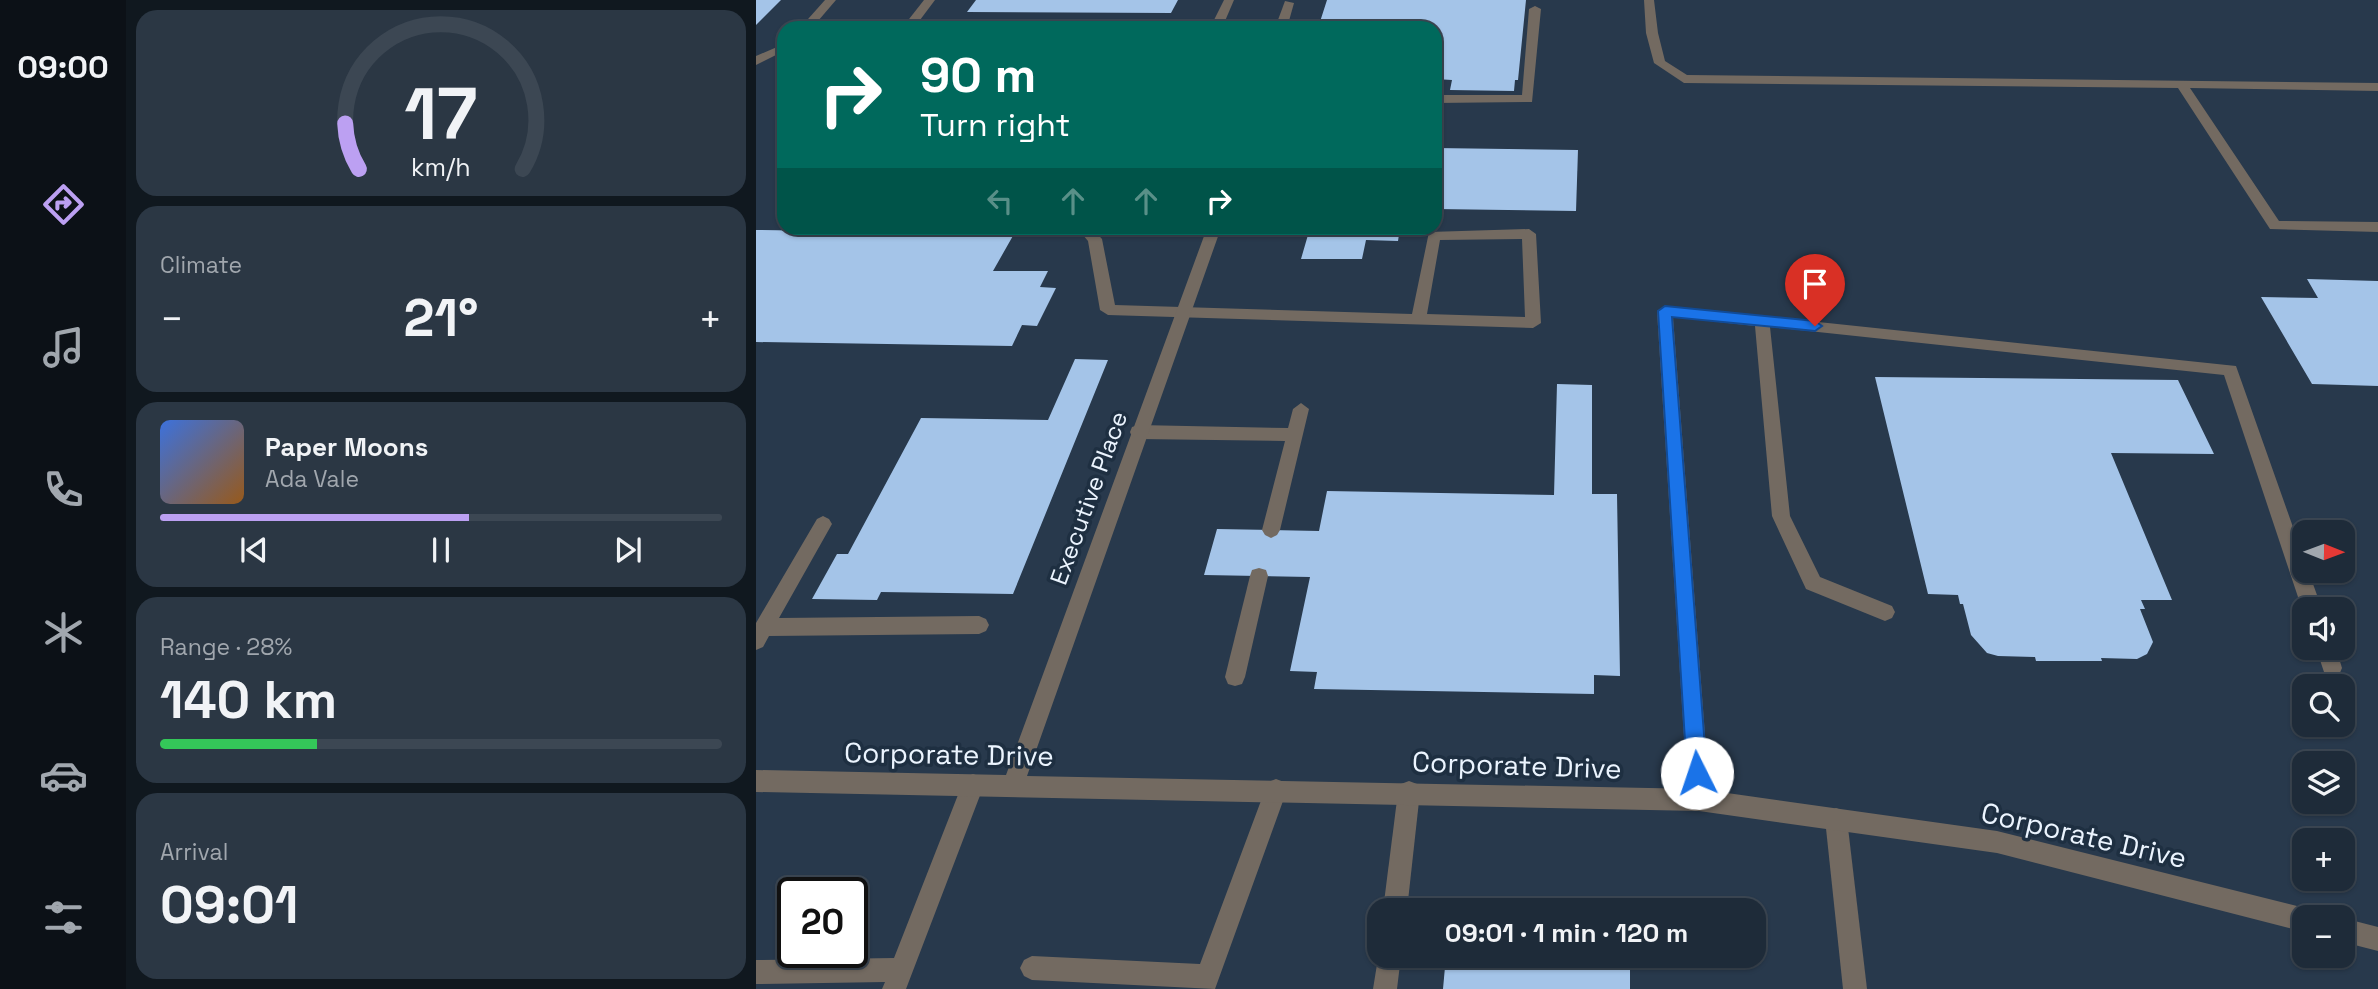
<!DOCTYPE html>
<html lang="en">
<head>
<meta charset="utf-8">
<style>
	body { margin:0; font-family:"Space Grotesk",sans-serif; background:#2b3744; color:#f1f3f6; height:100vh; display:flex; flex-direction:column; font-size:26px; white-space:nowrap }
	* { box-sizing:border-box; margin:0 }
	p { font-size:23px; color:#a1a7ae }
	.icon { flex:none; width:38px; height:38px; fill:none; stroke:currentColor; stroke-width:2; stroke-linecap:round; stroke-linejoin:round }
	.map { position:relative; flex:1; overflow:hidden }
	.drawer { display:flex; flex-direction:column; gap:10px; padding:10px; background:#10181f; width:630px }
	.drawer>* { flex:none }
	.guide { position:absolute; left:21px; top:21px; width:665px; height:214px; border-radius:21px; box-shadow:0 2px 5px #0004,0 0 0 2px #3c4753; background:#00695c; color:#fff; overflow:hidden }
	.needle { width:46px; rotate:91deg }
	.fabs { position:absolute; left:1536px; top:520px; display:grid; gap:14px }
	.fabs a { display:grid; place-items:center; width:63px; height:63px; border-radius:14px; background:#1e2b39; box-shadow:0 2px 5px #0004,0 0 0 2px #3c4753; font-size:35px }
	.speed { position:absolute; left:21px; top:877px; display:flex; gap:14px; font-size:35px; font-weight:700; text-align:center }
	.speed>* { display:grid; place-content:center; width:91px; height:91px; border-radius:50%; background:#1e2b39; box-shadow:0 2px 5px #0004,0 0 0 2px #3c4753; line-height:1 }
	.speed .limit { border:4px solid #111; border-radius:10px; background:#fff; color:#111 }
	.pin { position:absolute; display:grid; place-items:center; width:60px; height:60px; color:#fff; margin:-72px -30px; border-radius:50% 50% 50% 0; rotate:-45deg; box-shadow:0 0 7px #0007 }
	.pin .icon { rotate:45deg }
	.me { position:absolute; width:77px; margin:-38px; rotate:356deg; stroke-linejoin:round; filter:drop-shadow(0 0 5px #0008) }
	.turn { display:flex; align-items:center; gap:24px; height:147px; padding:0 28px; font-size:32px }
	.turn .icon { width:91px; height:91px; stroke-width:2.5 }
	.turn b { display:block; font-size:49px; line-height:60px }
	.lanes { display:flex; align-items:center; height:66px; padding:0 28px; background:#0003; justify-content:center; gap:35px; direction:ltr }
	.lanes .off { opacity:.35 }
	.big { font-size:52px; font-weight:700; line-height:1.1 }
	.drawer .tile { flex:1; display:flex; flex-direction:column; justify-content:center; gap:10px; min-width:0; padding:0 24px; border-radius:21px; background:#2b3744 }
	.drawer .dial { align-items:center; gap:0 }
	.dial svg { height:182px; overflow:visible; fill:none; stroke:#3c4753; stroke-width:7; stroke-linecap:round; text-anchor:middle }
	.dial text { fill:#f1f3f6; stroke:none }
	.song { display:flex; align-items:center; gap:21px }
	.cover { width:84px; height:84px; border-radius:10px; background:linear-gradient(135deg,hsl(220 70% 55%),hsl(30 70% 35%)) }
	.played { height:7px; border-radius:4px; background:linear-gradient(90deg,#bca0f2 55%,#3c4753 55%) }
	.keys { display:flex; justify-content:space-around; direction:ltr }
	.heat { display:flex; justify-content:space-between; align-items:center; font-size:38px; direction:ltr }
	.charge { height:10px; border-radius:5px; background:linear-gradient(90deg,#34c759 28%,#3c4753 0) }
	.trip { position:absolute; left:611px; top:898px; width:399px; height:70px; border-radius:21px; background:#1e2b39; box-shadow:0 2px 5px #0004,0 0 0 2px #3c4753; font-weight:700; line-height:70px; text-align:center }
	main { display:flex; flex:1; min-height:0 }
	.menu { display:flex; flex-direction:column; width:126px; justify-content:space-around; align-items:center; background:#0c1117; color:#a1a7ae }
	.menu .icon { width:49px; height:49px }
	.menu .current { color:#bca0f2 }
	.menu b { font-size:32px; color:#f1f3f6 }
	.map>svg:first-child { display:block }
	.building { fill:#a4c4e8 }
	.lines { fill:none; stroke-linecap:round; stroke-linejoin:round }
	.service { fill:#736a61; fill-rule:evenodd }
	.minor { fill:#736a61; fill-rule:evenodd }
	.route { fill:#1a73e8; stroke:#114b97; stroke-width:2 }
	.labels { text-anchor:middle; stroke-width:7; stroke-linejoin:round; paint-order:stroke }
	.street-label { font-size:24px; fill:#ebf4fe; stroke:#1e2f41 }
	.near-street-label { font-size:28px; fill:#ebf4fe; stroke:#1e2f41 }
</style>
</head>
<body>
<main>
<nav class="menu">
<b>09:00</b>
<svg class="icon current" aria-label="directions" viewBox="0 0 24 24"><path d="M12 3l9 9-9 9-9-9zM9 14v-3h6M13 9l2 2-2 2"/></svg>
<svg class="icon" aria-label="music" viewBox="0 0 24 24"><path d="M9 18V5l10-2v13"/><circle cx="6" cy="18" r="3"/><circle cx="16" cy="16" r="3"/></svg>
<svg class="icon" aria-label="phone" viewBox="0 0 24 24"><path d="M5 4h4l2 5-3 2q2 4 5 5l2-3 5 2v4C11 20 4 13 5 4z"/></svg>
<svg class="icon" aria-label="climate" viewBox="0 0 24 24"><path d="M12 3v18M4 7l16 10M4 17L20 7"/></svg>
<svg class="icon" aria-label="car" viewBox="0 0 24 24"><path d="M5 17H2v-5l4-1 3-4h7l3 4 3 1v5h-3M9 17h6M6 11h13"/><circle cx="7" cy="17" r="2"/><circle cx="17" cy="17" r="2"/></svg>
<svg class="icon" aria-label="filters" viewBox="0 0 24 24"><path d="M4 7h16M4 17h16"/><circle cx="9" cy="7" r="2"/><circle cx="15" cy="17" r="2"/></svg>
</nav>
<section class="drawer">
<div class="tile dial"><svg viewBox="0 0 100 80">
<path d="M14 69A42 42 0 1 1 86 69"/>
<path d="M14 69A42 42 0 0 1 8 49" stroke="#bca0f2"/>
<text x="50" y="56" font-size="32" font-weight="700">17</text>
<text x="50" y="72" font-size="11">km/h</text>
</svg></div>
<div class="tile"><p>Climate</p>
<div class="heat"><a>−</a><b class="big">21°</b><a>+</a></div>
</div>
<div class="tile">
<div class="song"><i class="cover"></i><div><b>Paper Moons</b><p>Ada Vale</p></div></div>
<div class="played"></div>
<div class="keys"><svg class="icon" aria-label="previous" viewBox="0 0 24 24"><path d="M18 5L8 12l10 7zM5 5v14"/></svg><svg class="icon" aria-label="pause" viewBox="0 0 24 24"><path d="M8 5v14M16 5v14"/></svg><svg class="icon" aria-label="next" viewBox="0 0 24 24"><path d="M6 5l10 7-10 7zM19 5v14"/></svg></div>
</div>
<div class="tile"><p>Range · 28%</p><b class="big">140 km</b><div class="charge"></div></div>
<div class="tile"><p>Arrival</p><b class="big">09:01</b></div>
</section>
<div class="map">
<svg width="1622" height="989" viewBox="0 0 1622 989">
	<rect width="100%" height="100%" fill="#28394c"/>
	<g class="building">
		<polygon points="0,0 25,0 0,25"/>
		<polygon points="220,0 422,0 415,13 211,12"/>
		<polygon points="571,0 770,0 762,80 759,80 758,91 694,90 696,80 679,79 679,28 562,28"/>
		<polygon points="679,148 822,150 820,211 679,209"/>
		<polygon points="554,228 644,228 642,241 610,240 606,259 545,259"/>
		<polygon points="0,230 258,234 237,271 292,271 284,287 300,288 281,326 266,325 256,346 0,342"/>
		<polygon points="1551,279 1622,281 1622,386 1556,384 1505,297 1562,298"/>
		<polygon points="319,359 352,360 257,594 125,592 121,600 56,599 81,554 92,554 165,418 292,420"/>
		<polygon points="1119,377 1422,380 1458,454 1355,453 1416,600 1385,600 1389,609 1384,609 1397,642 1391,654 1381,659 1345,658 1346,661 1280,661 1279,657 1242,656 1231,653 1215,635 1207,604 1204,604 1202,595 1172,594"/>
		<polygon points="801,384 836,385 836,494 861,494 864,676 838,675 838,694 558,689 561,672 534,671 554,577 448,575 461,529 563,531 571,491 798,495"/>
		<polygon points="694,907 741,908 741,910 694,910"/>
		<polygon points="690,956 874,956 874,989 687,989"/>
	</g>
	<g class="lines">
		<g class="service">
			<polygon points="69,0 80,0 56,28 44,28"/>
			<polygon points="168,0 179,0 158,28 146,28"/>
			<polygon points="468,0 478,0 466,28 454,28"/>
			<polygon points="888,0 898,0 902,33 909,61 931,75 1622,83 1622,91 1434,88 1523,221 1622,222 1622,232 1514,229 1422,88 928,83 898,63 890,33"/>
			<polygon points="529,1 538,3 531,28 519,28"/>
			<polygon points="779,6 785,9 776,102 679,103 679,95 766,95 773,9"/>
			<polygon points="28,44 28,51 0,65 0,56"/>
			<path d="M321 228H336L346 239 359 305 656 314 673 232 773 229 780 234 785 323 777 328 352 315 344 310 332 241ZM766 239 769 317 671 314 684 240Z"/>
			<polygon points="909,306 1480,366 1549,561 1549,570 1552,570 1566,609 1549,609 1549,614 1546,609 1468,375 1014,327 1034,516 1064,577 1136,606 1139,612 1136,618 1129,621 1050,589 1016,516 999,326 917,317 954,800 951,808 943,811 935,808 932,800 901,311"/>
			<polygon points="545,403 553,409 524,530 521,535 515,538 509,535 506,530 529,441 382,439 376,437 374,432 376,427 382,425 532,428 537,409"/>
			<polygon points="67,516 73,519 76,524 23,618 223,616 230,619 233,625 230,631 223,634 13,636 7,647 0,650 0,623 61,519"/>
			<polygon points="503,568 510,570 512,576 489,677 486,684 479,686 472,684 469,677 494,576 496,570"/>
			<polygon points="1560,648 1580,648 1586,668 1583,675 1576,677 1569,675"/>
			<polygon points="217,774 225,777 228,785 150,989 126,989 129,982 0,984 0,960 138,958 209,777"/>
			<polygon points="520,779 528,782 531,790 459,989 276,980 268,976 264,968 268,960 276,956 444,964 509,790 512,782"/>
			<polygon points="653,781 661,784 664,792 651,910 627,910 642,792 645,784"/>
			<polygon points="1080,808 1088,811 1091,819 1111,989 1087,989 1069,819 1072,811"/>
			<polygon points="623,952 623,956 645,956 641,989 617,989"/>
		</g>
		<g class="minor">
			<polygon points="451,228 465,228 271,776 943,789 1241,831 1549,908 1557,912 1559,917 1549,917 1549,932 1241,853 943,811 0,792 0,770 250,775"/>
			<polygon points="1587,918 1622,927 1622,951 1587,942"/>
		</g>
	</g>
	<polygon class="route" points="909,306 1059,321 1066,326 1059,331 916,317 951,773 948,780 941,782 934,780 931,773 902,311"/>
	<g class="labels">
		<g class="street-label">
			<text transform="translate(333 498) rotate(-70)" y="8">Executive Place</text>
		</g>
		<g class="near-street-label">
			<text transform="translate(193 754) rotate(1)" y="10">Corporate Drive</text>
			<text transform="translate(761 765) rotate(2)" y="10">Corporate Drive</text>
			<text transform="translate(1328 835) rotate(13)" y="10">Corporate Drive</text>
		</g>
	</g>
</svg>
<div class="fabs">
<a><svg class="needle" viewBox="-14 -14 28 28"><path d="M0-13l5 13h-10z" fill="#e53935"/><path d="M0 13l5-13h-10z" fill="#a1a7ae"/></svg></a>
<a><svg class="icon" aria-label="sound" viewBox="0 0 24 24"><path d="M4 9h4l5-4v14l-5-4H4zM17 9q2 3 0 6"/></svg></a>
<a><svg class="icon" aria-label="search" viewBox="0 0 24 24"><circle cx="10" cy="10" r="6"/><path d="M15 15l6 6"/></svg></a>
<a><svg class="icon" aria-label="layers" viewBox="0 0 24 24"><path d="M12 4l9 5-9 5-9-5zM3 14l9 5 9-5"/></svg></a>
<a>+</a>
<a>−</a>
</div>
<div class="speed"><div class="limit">20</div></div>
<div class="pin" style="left:1059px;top:326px;background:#d93025"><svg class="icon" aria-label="arrive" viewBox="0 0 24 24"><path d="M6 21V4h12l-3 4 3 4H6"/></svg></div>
<svg class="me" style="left:941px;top:773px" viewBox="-20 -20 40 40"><circle r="19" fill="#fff"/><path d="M0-13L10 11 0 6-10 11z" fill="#1a73e8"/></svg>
<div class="trip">09:01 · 1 min · 120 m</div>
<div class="guide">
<div class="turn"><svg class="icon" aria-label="right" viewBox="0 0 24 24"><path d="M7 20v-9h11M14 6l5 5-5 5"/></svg><div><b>90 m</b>Turn right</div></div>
<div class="lanes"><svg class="icon off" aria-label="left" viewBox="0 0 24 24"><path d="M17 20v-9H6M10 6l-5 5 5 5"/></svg><svg class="icon off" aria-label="ahead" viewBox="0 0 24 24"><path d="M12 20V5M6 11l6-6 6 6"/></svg><svg class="icon off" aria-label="ahead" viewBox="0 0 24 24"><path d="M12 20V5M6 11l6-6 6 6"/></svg><svg class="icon" aria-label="right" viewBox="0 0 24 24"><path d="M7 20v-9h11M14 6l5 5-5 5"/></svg></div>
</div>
</div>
</main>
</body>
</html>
